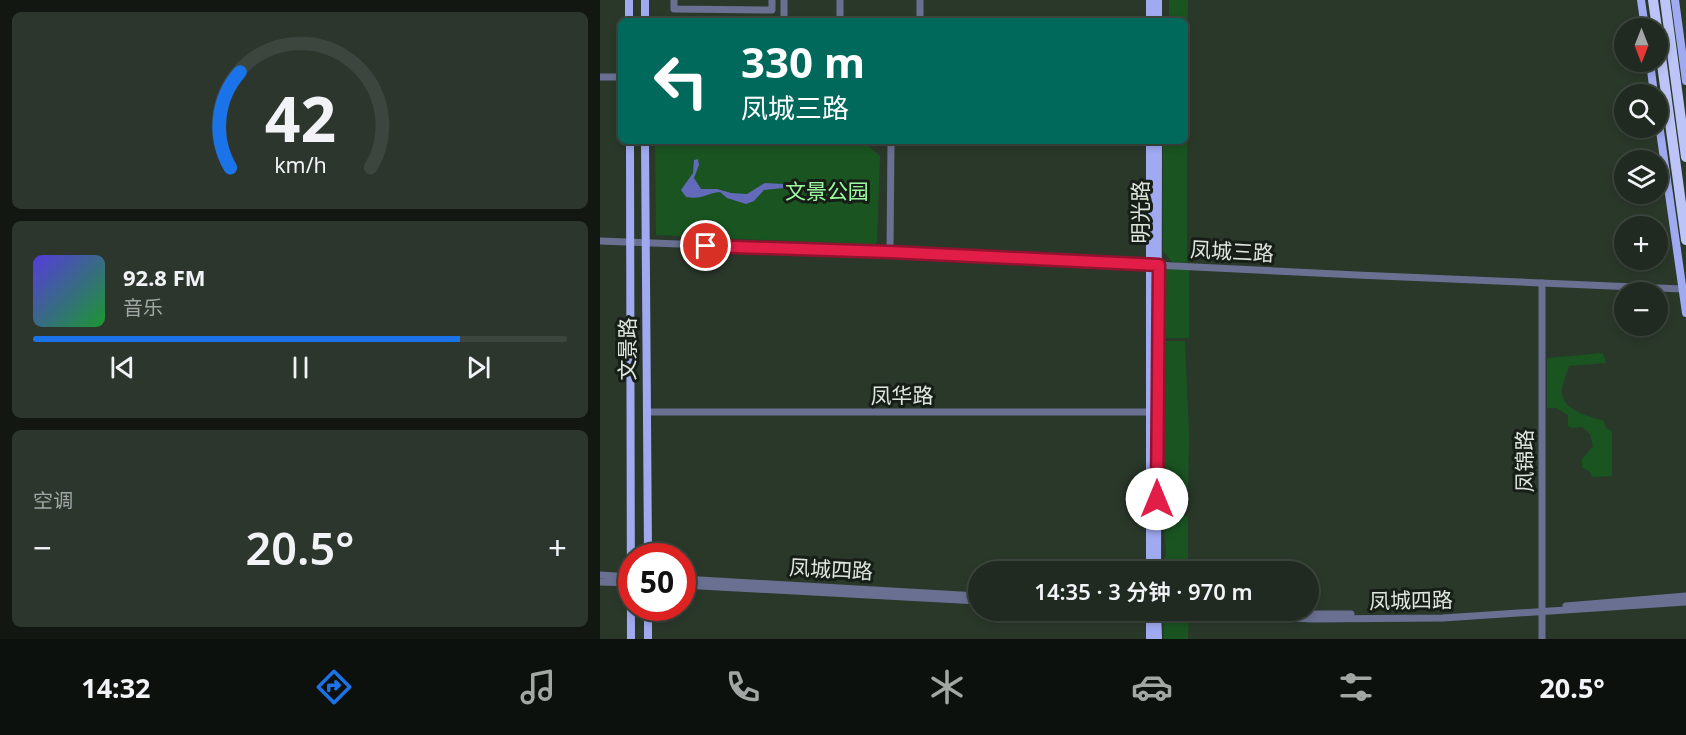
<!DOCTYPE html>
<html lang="zh">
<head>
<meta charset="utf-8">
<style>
	body { margin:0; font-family:"Noto Sans","Noto Sans SC",sans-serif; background:#2d362d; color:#f1f3f6; height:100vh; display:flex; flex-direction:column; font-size:22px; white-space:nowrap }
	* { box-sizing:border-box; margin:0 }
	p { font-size:20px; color:#a2a7a5 }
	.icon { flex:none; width:33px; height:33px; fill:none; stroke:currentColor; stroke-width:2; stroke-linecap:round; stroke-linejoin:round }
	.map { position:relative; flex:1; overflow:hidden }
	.details { display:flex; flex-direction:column; gap:12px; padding:12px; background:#121712; width:600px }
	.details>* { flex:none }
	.guide { position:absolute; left:18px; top:18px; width:570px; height:126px; border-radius:9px; box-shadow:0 3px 9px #0003,0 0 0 2px #3d463e; background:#00695c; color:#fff; overflow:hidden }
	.needle { width:39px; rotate:180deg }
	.buttons { position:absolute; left:1014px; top:18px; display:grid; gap:12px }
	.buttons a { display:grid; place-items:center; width:54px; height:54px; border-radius:50%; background:#202a20; box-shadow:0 3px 9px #0003,0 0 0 2px #3d463e; font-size:30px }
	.speed { position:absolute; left:18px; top:543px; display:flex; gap:12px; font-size:30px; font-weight:700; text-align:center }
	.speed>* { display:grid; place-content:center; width:78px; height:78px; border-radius:50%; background:#202a20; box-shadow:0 3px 9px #0003,0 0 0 2px #3d463e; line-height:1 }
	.speed .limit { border:9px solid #d22; background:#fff; color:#111 }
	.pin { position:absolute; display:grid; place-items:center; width:51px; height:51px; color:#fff; margin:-26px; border:3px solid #fff; border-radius:50%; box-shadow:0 2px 6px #0007 }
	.me { position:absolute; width:66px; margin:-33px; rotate:0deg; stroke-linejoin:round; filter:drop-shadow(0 0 4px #0008) }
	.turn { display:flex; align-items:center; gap:21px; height:126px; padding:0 24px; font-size:27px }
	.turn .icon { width:78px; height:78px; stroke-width:2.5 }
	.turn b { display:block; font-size:42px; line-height:51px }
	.big { font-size:45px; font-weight:600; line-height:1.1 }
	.details .card { flex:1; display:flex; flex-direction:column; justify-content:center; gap:9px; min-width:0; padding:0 21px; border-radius:9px; background:#2d362d }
	.details .dial { align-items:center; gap:0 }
	.dial svg { height:156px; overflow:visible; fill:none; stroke:#3d463e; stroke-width:7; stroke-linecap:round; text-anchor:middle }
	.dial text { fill:#f1f3f6; stroke:none }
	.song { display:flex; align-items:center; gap:18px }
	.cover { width:72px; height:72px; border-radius:9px; background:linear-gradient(135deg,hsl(250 70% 55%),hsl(130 70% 35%)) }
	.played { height:6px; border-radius:3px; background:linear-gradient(90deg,#1a73e8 80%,#3d463e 80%) }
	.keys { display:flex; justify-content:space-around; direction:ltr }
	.heat { display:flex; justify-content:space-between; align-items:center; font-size:33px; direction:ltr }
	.trip { position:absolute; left:368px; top:561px; width:351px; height:60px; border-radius:30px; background:#202a20; box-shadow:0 3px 9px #0003,0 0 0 2px #3d463e; font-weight:600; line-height:60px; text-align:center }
	.tab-bar { display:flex; height:96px; justify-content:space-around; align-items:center; background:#0d110d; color:#a2a7a5 }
	.tab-bar .icon { width:42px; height:42px }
	.tab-bar .active { color:#1a73e8 }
	.tab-bar b { font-size:27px; color:#f1f3f6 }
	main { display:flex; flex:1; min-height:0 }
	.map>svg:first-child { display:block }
	.green { fill:#1a5421 }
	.water { fill:#636ab9 }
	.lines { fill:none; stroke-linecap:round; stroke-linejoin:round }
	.minor { stroke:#6a7092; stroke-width:7 }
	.major { stroke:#a0aaf1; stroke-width:8 }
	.highway { stroke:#bdc5f8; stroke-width:10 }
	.route-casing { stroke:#92132f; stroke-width:15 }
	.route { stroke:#e11d48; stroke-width:10 }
	.labels { text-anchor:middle; stroke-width:6; stroke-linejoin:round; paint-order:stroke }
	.park-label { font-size:21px; fill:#9cfba1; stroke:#171d17 }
	.street-label { font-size:21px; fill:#dde5dd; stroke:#171d17 }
</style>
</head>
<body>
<main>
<section class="details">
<div class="card dial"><svg viewBox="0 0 100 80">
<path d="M14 69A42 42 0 1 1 86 69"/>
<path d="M14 69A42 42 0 0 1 19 20" stroke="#1a73e8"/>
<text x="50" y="56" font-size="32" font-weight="700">42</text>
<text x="50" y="72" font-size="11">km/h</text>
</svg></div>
<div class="card">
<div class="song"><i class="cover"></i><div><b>92.8 FM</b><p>音乐</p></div></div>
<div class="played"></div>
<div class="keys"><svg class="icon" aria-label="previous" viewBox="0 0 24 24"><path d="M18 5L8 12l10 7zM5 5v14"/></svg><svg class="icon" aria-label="pause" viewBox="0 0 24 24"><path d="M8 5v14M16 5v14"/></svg><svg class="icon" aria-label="next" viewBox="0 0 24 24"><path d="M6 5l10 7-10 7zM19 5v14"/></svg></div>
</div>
<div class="card"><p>空调</p>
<div class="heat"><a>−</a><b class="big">20.5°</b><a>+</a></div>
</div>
</section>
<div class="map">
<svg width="1086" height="639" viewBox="0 0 1086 639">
	<rect width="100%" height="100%" fill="#2a382a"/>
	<g class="green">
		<polygon points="569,0 588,0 587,134 585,134 585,21 569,21"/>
		<polygon points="90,141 263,141 280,156 277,242 274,245 56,235 55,143"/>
		<polygon points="563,142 587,142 587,263 572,262 563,251"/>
		<polygon points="568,268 589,269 589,338 563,338 563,273"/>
		<polygon points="563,341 585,341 589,434 588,501 562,504"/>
		<path d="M1003 353 1006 363 969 366C967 373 963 382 962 389 960 411 989 416 1004 421L1006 428 1012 431V476L992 477 990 472 982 467V459L993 446 990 434 982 427 972 428 968 426V415L956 408H947V358Z"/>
		<polygon points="563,513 588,516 588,571 563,571 566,553"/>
		<path d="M571 615 589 616 588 639H564C564 629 561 619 571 615Z"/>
	</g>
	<path class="water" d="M98 159 99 165 94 178 101 189H117L131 193 147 194 165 183 183 184 184 186 183 188 164 190 154 201 146 204 127 198 120 192C106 193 103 200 86 197L81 190 93 173 94 160Z"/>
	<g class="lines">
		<g class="minor">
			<polyline points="74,0 74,9 172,10 172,0"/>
			<polyline points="184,17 184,0"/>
			<polyline points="240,21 240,0"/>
			<polyline points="320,21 320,0"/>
			<polyline points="0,77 21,77"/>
			<polyline points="0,241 290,252 757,275 1082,289"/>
			<polyline points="290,252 291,141"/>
			<polyline points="47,412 555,412"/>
			<polyline points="0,575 32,577"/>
			<polyline points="82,579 378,596"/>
			<polyline points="0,582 32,583"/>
			<polyline points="82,585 378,601"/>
			<polyline points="966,606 1086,596"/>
			<polyline points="536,610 712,619 843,618 1086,602"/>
			<polyline points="650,610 712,614 751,614"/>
			<polyline points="942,639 942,283"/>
		</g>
		<g class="major">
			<polyline points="550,0 550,21"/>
			<polyline points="1041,0 1045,28"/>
			<polyline points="1075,0 1086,81"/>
			<polyline points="29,21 29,0"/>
			<polyline points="45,21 45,0"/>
			<polyline points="558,21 558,0"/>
			<polyline points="1050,62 1054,94"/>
			<polyline points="1058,117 1086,313"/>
			<polyline points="30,141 31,639"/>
			<polyline points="45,141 48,556"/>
			<polyline points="550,141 550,572"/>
			<polyline points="557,572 558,141"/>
			<polyline points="48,608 48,639"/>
			<polyline points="550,610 550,639"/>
			<polyline points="557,610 558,639"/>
		</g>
		<g class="highway">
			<polyline points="1053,0 1057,28"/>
			<polyline points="1065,0 1086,157"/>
			<polyline points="1058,35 1086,240"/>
		</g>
	</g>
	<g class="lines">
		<defs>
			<polyline id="route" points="106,246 290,252 559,265 557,499"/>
		</defs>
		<use href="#route" class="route-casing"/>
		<use href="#route" class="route"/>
	</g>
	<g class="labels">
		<g class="park-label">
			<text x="227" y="199">文景公园</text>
		</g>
		<g class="street-label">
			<text transform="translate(541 212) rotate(-90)" y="7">明光路</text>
			<text transform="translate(632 252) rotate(3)" y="7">凤城三路</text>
			<text transform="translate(28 349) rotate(-90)" y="7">文景路</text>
			<text x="302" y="403">凤华路</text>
			<text transform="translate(925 461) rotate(-90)" y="7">凤锦路</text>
			<text transform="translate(231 570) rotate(3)" y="7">凤城四路</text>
			<text transform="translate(811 601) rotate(-1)" y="7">凤城四路</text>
		</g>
	</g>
</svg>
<div class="buttons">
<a><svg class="needle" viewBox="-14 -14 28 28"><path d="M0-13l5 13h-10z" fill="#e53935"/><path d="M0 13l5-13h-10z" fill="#a2a7a5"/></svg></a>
<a><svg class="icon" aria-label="search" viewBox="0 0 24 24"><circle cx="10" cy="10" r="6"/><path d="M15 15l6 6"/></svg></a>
<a><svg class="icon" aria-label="layers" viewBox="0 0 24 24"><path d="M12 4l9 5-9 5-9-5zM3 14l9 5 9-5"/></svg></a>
<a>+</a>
<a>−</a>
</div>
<div class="speed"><div class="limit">50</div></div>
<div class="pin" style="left:106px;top:246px;background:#d93025"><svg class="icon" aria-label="arrive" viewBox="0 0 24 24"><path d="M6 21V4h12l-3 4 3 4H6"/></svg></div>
<svg class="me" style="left:557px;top:499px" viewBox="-20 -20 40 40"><circle r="19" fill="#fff"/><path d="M0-13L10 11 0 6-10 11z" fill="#e11d48"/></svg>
<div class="trip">14:35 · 3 分钟 · 970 m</div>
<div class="guide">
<div class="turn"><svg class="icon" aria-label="left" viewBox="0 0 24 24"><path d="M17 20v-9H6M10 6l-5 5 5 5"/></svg><div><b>330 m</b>凤城三路</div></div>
</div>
</div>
</main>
<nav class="tab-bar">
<b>14:32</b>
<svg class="icon active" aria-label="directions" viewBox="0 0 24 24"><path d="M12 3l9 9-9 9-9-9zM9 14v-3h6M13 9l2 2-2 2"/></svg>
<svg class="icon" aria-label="music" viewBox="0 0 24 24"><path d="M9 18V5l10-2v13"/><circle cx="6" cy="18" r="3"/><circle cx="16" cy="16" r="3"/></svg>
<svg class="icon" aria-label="phone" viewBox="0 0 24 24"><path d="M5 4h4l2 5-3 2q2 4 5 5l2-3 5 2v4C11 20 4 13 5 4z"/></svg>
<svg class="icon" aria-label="climate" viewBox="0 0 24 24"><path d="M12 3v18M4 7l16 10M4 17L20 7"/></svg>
<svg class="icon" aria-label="car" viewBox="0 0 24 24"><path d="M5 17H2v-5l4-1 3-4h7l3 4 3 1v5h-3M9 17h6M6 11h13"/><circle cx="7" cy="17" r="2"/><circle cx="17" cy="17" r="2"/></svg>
<svg class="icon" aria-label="filters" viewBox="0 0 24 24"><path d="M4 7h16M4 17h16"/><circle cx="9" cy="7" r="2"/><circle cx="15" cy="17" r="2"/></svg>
<b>20.5°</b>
</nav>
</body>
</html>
